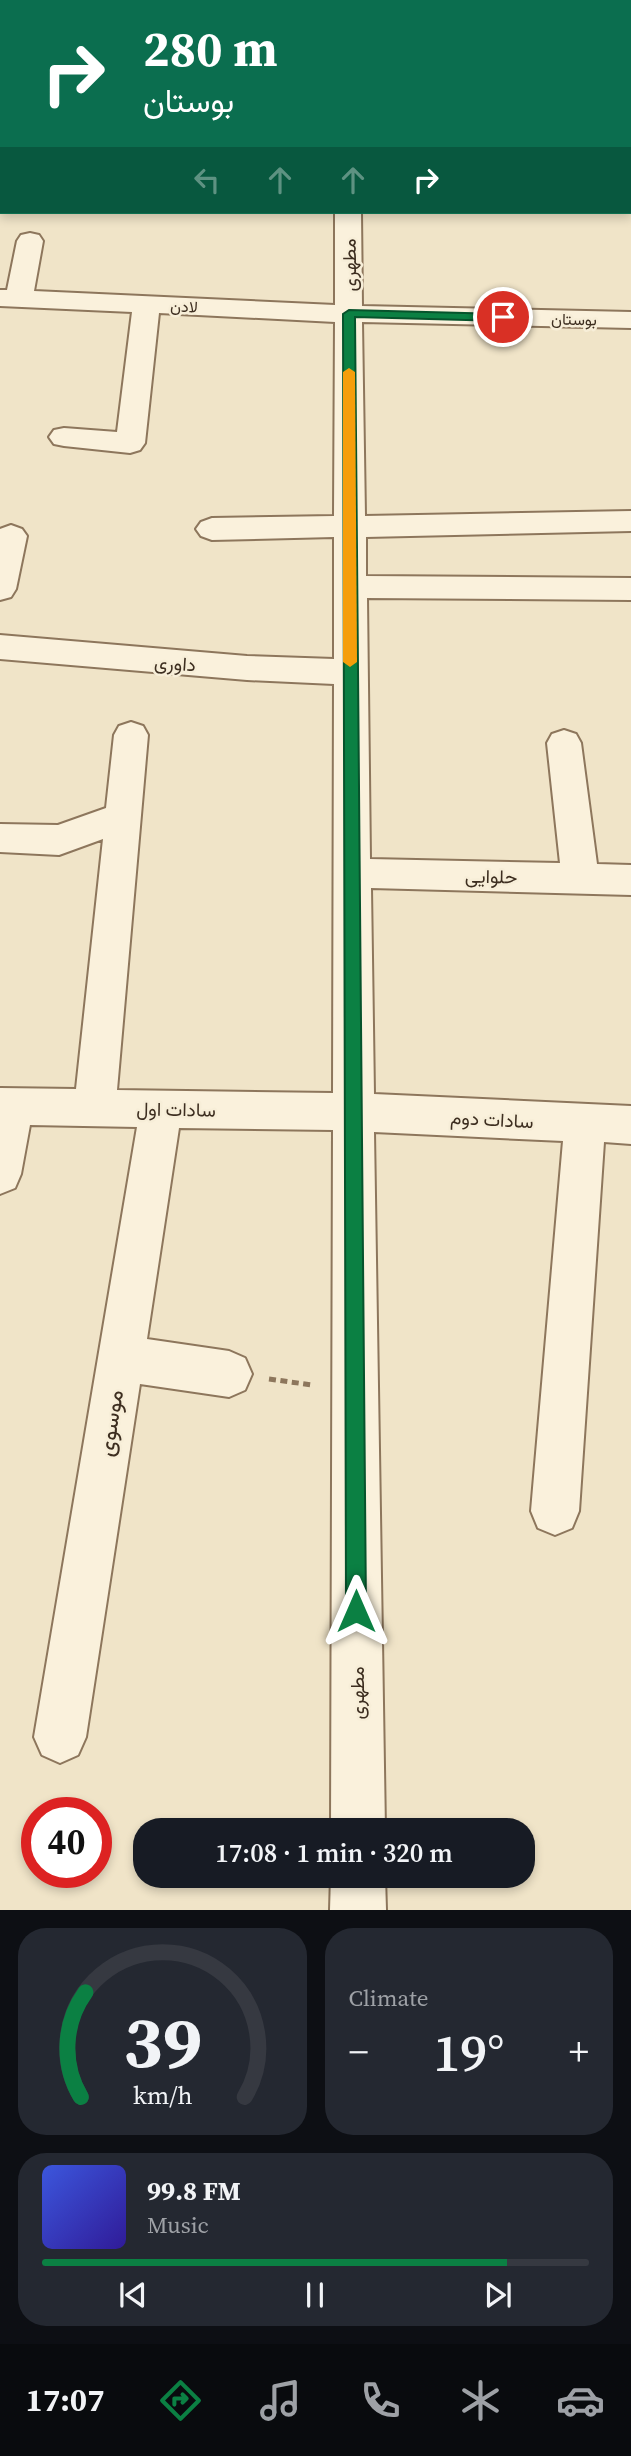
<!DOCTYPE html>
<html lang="en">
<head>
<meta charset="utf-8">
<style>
	body { margin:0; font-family:"Source Serif 4",Vazirmatn,serif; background:#242831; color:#f1f3f6; height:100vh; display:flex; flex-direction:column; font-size:26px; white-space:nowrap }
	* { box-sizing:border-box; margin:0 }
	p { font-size:23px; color:#9ea1a6 }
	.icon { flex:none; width:38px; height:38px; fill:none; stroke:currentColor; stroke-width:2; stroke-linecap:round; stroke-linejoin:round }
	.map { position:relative; height:1910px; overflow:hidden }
	.panel { display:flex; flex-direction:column; gap:18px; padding:18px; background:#0d0f14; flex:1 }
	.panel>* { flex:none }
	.banner { position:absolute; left:0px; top:0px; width:632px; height:214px; box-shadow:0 4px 10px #0003; background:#0b6e4f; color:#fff; overflow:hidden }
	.speed { position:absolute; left:21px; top:1797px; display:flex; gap:14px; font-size:35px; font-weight:700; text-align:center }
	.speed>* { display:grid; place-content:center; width:91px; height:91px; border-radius:50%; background:#171b24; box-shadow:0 4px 10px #0003; line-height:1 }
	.speed .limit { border:10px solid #d22; background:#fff; color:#111 }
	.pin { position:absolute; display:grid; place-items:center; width:60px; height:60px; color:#fff; margin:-30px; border:4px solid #fff; border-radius:50%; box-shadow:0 2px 7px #0007 }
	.me { position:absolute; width:77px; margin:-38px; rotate:0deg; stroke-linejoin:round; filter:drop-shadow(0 0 5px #0008) }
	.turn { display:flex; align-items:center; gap:24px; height:147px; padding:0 28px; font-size:32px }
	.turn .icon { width:91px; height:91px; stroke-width:2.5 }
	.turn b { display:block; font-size:49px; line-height:60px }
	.lanes { display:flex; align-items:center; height:66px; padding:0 28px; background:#0003; justify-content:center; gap:35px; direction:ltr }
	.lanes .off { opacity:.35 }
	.big { font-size:52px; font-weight:600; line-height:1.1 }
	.panel .tile { flex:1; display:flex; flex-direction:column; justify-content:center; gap:10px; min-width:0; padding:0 24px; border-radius:28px; background:#242831 }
	.panel .dial { align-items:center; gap:0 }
	.dial svg { height:182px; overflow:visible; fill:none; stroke:#363941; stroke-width:7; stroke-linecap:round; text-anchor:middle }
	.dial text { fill:#f1f3f6; stroke:none }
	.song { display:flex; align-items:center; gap:21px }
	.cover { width:84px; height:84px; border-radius:10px; background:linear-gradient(135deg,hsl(230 70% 55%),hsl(250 70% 35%)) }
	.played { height:7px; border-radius:4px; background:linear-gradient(90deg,#0b8043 85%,#363941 85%) }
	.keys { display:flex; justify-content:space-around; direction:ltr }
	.heat { display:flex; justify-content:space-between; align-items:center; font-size:38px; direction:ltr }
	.panel .tiles { flex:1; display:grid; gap:18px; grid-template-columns:1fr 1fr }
	.tile:last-child { grid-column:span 2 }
	.trip { position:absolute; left:133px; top:1818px; width:402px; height:70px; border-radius:28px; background:#171b24; box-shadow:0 4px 10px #0003; font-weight:600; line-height:70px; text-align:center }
	.tab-bar { display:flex; height:112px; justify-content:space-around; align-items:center; background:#090b0e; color:#9ea1a6 }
	.tab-bar .icon { width:49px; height:49px }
	.tab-bar .current { color:#0b8043 }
	.tab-bar b { font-size:32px; color:#f1f3f6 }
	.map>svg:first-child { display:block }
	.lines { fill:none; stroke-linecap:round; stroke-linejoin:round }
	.minor-casing { stroke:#8d765c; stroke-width:4 }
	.path { stroke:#8d765c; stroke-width:5; stroke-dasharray:7 4.5; stroke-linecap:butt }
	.minor { fill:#faf1dc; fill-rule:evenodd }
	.route { fill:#0b8043; stroke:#07532c; stroke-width:2 }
	.slow { fill:#f59e0b }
	.labels { text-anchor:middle; stroke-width:5; stroke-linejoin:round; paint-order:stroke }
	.far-street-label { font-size:16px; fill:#3d2e20; stroke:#f7eed8 }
	.street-label { font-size:19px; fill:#3d2e20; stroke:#f7eed8 }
	.near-street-label { font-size:23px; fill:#3d2e20; stroke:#f7eed8 }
</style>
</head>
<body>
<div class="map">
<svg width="631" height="1910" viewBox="0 0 631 1910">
	<rect width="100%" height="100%" fill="#f0e4c8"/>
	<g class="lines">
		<defs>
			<g id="minor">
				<rect x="237" y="0" width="22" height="2"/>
				<rect x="329" y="0" width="22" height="2"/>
				<polygon points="558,0 582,0 583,2 559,2"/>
				<rect x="630" y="10" width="1" height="14"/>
				<rect x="0" y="84" width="2" height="14"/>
				<rect x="0" y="173" width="2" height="14"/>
				<rect x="630" y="196" width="1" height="16"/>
				<polygon points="335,212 361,212 362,306 631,312 631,328 362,322 365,516 631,511 631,531 366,537 366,576 631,578 631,600 367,598 370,859 560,863 547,743 552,734 564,730 576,734 581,743 597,864 631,865 631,895 371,888 374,1094 631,1106 631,1144 604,1142 579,1511 572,1528 555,1535 538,1528 531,1511 563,1141 374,1132 385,1830 331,1830 333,1130 179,1128 147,1339 229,1351 245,1358 252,1374 245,1390 229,1397 140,1384 86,1737 78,1755 60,1763 42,1755 34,1737 137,1127 30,1125 21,1174 15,1188 0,1194 0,1088 76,1089 103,839 59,855 0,852 0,824 58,825 106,808 114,735 119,726 131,722 143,726 148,735 117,1090 333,1093 334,684 247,680 0,659 0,635 247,656 334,659 334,537 212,540 201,536 196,529 201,522 212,518 334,516 335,322 159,313 145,443 140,450 130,453 64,446 54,444 49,437 54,430 64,428 117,432 132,312 0,306 0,290 7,290 17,241 21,235 30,233 39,235 43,241 34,291 335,305"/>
				<polygon points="11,525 22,529 27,536 16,589 11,597 0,600 0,529"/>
				<polygon points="331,1876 385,1876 386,1910 330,1910"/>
			</g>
		</defs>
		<use href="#minor" class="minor-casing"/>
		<polyline class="path" points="269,1379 312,1385"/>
		<use href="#minor" class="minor"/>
	</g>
	<polygon class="route" points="349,310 503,314 509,317 503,321 355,317 366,1611 363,1618 356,1621 349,1618 346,1611 343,314"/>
	<polygon class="slow" points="349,368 355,372 357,662 350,667 343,662 343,372"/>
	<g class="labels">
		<g class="far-street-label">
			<text transform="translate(184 306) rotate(3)" y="6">لادن</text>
			<text transform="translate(574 319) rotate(1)" y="6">بوستان</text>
		</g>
		<g class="street-label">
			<text transform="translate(349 265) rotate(-91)" y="7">مطهری</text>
			<text transform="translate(175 663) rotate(4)" y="7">داوری</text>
			<text transform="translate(491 876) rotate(1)" y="7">حلوایی</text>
			<text transform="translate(176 1109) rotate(1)" y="7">سادات اول</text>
			<text transform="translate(492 1119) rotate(3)" y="7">سادات دوم</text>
			<text transform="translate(357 1693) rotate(-90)" y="7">مطهری</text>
		</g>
		<g class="near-street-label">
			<text transform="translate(110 1423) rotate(-81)" y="8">موسوی</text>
		</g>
	</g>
</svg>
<div class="speed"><div class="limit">40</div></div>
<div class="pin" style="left:503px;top:317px;background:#d93025"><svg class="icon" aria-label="arrive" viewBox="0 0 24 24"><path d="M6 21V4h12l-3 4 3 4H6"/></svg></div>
<svg class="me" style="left:356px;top:1611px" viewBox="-20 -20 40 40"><path d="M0-17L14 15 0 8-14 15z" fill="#0b8043" stroke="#fff" stroke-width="4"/></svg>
<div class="trip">17:08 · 1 min · 320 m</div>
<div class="banner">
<div class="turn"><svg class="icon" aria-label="right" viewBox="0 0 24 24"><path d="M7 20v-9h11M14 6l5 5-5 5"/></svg><div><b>280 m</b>بوستان</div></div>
<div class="lanes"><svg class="icon off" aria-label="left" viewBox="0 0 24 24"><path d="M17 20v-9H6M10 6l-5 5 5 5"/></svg><svg class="icon off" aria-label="ahead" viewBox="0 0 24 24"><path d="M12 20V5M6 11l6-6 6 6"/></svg><svg class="icon off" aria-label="ahead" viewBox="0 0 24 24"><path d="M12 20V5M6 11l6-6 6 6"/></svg><svg class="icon" aria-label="right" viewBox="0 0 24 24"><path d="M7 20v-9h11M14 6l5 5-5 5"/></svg></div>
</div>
</div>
<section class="panel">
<div class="tiles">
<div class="tile dial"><svg viewBox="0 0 100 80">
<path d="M14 69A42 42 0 1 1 86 69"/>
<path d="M14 69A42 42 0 0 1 16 23" stroke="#0b8043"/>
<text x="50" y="56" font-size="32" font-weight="700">39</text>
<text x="50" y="72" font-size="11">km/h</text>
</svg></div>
<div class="tile"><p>Climate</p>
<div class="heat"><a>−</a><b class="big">19°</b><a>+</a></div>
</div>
<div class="tile">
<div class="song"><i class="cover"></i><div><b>99.8 FM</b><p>Music</p></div></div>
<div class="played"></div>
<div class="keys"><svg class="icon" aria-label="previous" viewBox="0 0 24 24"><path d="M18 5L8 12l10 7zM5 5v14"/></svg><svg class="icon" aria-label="pause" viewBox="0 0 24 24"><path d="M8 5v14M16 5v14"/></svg><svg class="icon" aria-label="next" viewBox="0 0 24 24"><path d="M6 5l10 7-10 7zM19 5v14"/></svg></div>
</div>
</div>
</section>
<nav class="tab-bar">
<b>17:07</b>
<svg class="icon current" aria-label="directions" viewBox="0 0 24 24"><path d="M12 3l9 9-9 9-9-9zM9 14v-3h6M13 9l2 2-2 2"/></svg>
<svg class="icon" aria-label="music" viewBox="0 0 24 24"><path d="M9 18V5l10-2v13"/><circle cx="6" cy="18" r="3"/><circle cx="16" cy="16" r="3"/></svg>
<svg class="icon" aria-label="phone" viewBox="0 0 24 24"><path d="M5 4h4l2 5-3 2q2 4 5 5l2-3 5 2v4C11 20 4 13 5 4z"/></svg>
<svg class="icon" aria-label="climate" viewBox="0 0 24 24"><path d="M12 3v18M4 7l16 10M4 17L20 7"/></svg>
<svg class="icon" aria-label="car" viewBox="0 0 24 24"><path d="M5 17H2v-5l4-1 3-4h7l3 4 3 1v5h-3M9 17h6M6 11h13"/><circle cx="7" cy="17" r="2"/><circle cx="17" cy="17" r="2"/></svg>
</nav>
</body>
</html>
